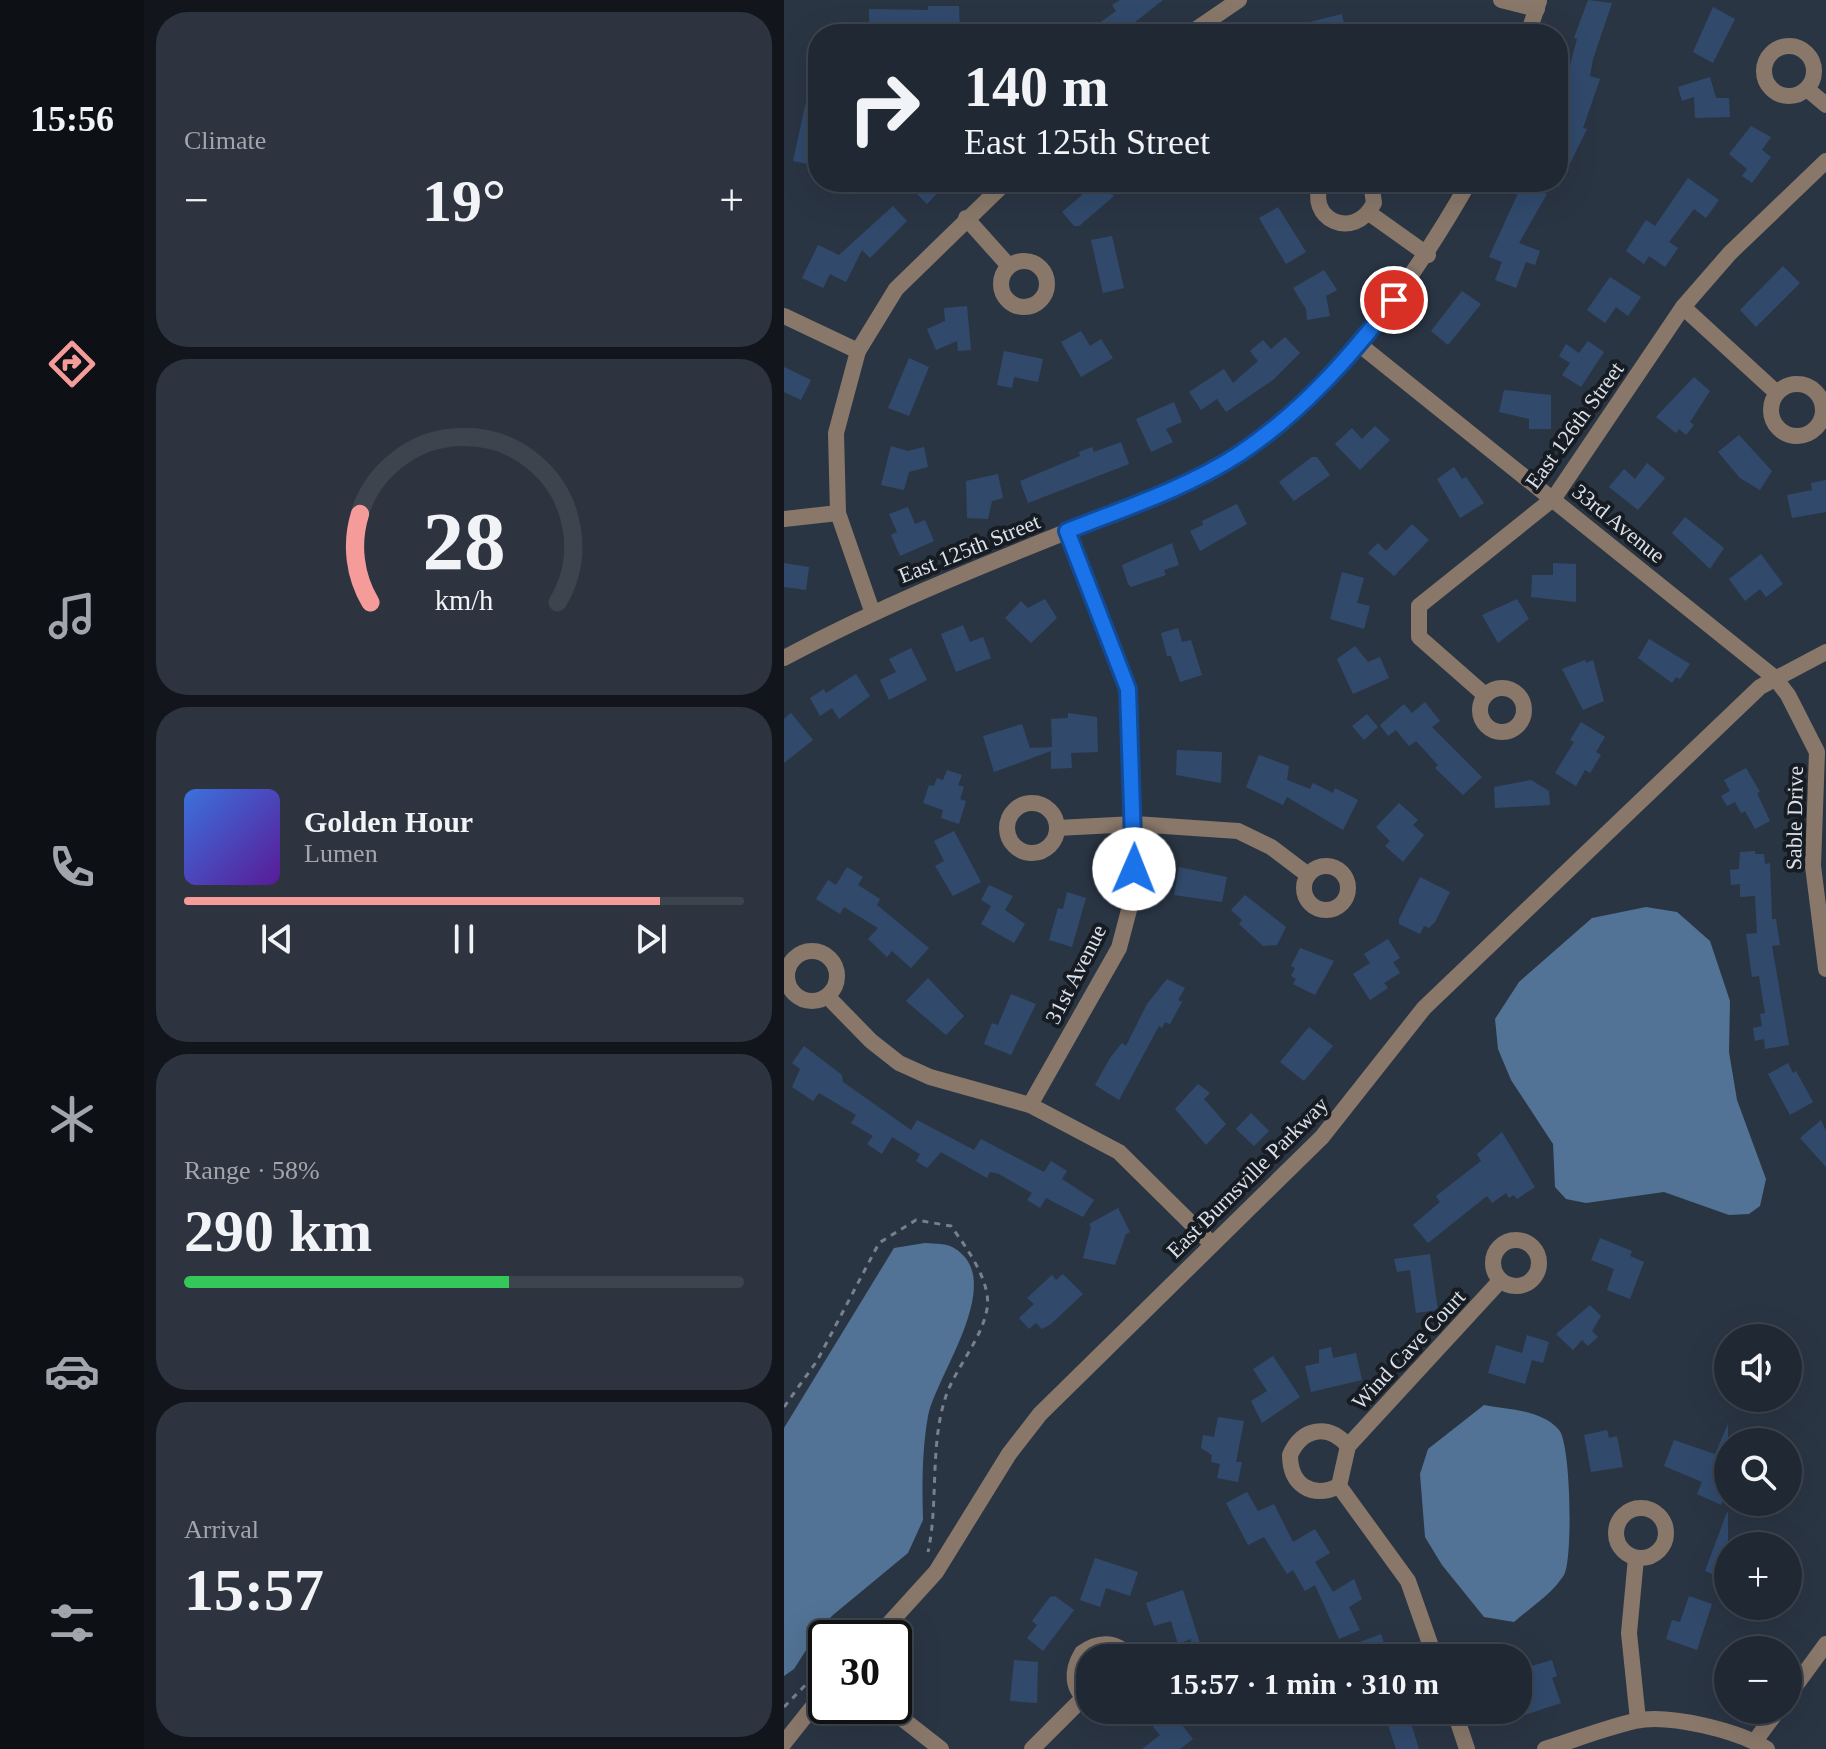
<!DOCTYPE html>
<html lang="en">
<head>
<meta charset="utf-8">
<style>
	body { margin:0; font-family:"Times New Roman",serif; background:#2d343f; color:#f1f3f6; height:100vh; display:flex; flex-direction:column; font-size:30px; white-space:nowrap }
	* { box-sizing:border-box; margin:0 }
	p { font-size:26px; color:#a2a6ac }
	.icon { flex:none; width:44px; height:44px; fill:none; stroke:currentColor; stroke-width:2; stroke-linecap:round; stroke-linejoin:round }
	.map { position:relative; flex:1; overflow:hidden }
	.drawer { display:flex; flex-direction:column; gap:12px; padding:12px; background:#12161c; width:640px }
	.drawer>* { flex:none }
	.top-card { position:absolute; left:24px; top:24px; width:760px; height:168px; border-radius:32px; box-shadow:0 8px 32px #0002,0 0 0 2px #3d444e; background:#202833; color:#f1f3f6; overflow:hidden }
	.controls { position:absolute; left:930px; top:1324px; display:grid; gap:16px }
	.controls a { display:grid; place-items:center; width:88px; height:88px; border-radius:50%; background:#202833; box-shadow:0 8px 32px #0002,0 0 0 2px #3d444e; font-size:40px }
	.speed { position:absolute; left:24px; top:1620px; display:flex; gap:16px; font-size:40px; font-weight:700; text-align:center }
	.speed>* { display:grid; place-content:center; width:104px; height:104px; border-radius:50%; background:#202833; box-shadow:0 8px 32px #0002,0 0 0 2px #3d444e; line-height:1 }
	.speed .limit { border:4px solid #111; border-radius:12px; background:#fff; color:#111 }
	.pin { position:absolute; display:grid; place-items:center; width:68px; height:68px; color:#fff; margin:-34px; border:4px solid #fff; border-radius:50%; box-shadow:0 2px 8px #0007 }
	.me { position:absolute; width:88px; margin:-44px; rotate:1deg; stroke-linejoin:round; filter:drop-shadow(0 0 6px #0008) }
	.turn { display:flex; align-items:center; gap:28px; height:168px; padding:0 24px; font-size:36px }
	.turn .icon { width:104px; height:104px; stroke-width:2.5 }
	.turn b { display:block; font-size:56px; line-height:68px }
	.big { font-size:60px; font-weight:700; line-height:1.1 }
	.drawer .tile { flex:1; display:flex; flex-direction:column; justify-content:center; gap:12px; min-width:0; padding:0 28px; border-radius:32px; background:#2d343f }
	.drawer .dial { align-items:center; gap:0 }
	.dial svg { height:208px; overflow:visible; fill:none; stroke:#3d444e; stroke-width:7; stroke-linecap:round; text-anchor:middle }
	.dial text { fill:#f1f3f6; stroke:none }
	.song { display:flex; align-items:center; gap:24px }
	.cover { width:96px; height:96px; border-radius:12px; background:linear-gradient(135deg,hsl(220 70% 55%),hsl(270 70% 35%)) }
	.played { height:8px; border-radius:4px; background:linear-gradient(90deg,#f59b9a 85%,#3d444e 85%) }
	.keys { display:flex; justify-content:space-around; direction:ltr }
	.heat { display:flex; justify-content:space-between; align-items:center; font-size:44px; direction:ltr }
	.charge { height:12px; border-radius:6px; background:linear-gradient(90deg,#34c759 58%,#3d444e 0) }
	.trip { position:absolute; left:292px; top:1644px; width:456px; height:80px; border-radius:32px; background:#202833; box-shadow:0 8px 32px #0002,0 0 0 2px #3d444e; font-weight:700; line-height:80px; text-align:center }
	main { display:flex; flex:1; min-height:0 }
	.menu { display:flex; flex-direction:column; width:144px; justify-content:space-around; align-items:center; background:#0d1014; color:#a2a6ac }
	.menu .icon { width:56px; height:56px }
	.menu .current { color:#f59b9a }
	.menu b { font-size:36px; color:#f1f3f6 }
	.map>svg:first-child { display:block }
	.water { fill:#527395 }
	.building { fill:#314a6c }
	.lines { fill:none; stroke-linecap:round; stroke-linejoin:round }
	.path { stroke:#77808d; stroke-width:3; stroke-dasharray:6 6; stroke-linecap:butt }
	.minor { stroke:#89786a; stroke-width:16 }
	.tertiary { stroke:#89786a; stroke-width:16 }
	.route-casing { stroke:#114b97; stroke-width:20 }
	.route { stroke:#1a73e8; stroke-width:14 }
	.labels { text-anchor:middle; stroke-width:8; stroke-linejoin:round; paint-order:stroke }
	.street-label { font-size:22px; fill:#dae1eb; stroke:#171c23 }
</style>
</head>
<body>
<main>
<nav class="menu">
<b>15:56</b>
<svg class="icon current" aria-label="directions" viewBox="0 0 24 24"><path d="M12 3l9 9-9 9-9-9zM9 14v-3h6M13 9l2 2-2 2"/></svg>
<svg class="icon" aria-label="music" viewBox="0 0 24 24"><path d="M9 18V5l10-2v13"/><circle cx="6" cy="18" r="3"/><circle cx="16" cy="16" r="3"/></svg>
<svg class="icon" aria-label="phone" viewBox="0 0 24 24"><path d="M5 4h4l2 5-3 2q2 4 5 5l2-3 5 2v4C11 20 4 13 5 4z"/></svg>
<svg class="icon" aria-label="climate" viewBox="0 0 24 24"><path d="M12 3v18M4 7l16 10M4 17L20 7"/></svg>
<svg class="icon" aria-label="car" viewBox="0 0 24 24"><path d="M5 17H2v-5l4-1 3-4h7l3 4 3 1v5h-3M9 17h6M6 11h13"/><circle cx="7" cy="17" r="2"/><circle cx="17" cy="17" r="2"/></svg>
<svg class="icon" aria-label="filters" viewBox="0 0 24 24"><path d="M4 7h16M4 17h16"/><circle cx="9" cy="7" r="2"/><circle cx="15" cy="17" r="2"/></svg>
</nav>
<section class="drawer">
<div class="tile"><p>Climate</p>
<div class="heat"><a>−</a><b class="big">19°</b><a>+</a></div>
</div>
<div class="tile dial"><svg viewBox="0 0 100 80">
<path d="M14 69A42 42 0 1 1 86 69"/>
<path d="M14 69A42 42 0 0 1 10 35" stroke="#f59b9a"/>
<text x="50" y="56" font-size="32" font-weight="700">28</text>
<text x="50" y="72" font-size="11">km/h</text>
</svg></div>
<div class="tile">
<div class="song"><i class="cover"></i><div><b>Golden Hour</b><p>Lumen</p></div></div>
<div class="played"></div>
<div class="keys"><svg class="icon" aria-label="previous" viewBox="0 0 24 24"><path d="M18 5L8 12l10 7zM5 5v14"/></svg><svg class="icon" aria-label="pause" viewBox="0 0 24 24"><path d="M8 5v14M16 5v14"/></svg><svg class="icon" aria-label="next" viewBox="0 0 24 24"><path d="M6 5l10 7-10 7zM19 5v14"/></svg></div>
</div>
<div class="tile"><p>Range · 58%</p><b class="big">290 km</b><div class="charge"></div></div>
<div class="tile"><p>Arrival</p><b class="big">15:57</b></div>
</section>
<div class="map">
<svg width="1042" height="1749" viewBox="0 0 1042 1749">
	<rect width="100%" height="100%" fill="#2a3544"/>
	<g class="water">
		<polygon points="862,907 893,912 926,941 946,1001 945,1052 953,1100 982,1179 976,1206 965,1214 945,1215 880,1192 802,1203 782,1199 771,1187 769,1144 727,1080 714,1049 711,1019 735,982 808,918"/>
		<path d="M141 1243C150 1244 163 1243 170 1248 224 1280 152 1375 144 1416 138 1450 138 1486 139 1520L124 1553 49 1615 37 1627 10 1669 0 1676V1428L110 1248Z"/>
		<path d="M700 1405C725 1410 757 1409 775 1430 787 1443 789 1560 780 1575 768 1594 747 1607 730 1622L700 1617 658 1565 641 1537 636 1474 644 1449Z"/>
	</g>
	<g class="building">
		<polygon points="336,0 379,0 336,34 300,34 332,11 328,5"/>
		<polygon points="804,0 828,3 809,59 806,76 816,79 799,128 803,129 774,188 774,109 793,39 790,38"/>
		<polygon points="144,6 175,6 176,33 85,34 85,9 144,10"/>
		<polygon points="929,7 951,19 929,63 909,52"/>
		<polygon points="558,14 562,34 498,34 497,29"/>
		<polygon points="29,70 34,71 34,166 9,161"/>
		<polygon points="926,77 932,98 945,98 946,117 911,118 910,97 898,101 894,87"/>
		<polygon points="967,126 987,137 978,150 987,157 968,183 958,176 963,169 945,154"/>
		<polygon points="904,178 935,200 922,218 910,209 885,242 894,248 881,267 865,256 860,264 842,251 862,220 871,226"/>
		<polygon points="121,182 164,182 143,204"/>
		<polygon points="287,182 318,182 330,196 295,226 290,226 278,212 298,195"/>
		<polygon points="739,182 766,182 760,193 763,194 735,243 756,251 751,265 742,262 732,288 711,280 718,262 705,257"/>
		<polygon points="109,206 123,221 86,258 78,250 62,282 46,274 39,288 18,278 34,245 55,255"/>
		<polygon points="494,207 522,252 502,264 475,218"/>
		<polygon points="328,236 340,288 319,293 307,240"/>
		<polygon points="999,266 1016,283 972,327 956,310"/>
		<polygon points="540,270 553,290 542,296 546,316 523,320 522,309 509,288"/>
		<polygon points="826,277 857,297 844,316 832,307 821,323 803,310"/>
		<polygon points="678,291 697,304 664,345 647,331"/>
		<polygon points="183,306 187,350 174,351 173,341 152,350 143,329 161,321 160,308"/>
		<polygon points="297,331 306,346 317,339 329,358 297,377 277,342"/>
		<polygon points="501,337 516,353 490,379 442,412 433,399 417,410 405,392 440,369 449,383 474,361 466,351 479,340 487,349"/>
		<polygon points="804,341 820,352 797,387 778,375 786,363 775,356 782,344 795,353"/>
		<polygon points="220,351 259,359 254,382 230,377 228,388 213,385"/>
		<polygon points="125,358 145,367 125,416 104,408"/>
		<polygon points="0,367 27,380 17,400 0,392"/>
		<polygon points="910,377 926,391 906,422 910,425 902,435 895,429 892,433 872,417"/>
		<polygon points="720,390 767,395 767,429 745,429 745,419 715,412"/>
		<polygon points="390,402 398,422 382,429 389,442 367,452 352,419"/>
		<polygon points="591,426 606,440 576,470 551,444 568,428 578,439"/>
		<polygon points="955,435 988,471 976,490 956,478 934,452"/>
		<polygon points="337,442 345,464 244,503 236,481 296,456 295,452 308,447 310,452"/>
		<polygon points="107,446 124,451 140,447 144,467 125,472 120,490 97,485"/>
		<polygon points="528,457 533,457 546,475 510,501 495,482"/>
		<polygon points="863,463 881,478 854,510 825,487 840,469 851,479"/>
		<polygon points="670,467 678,479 682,477 700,503 676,518 653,479"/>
		<polygon points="214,474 219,498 208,501 204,519 183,518 182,481"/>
		<polygon points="1042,480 1042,512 1008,518 1003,495 1028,490 1027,483"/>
		<polygon points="453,504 463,524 416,551 406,531 419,525 418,521"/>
		<polygon points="124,507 131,524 141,520 150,541 116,556 107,535 113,532 105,514"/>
		<polygon points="901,517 940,548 926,569 888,533"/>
		<polygon points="628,524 645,540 610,576 584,553 594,543 602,551"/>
		<polygon points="388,543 395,565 380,570 382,575 347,587 344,584 338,565"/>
		<polygon points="977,554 999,584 982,597 976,589 961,601 945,579"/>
		<polygon points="0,563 25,567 22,590 0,587"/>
		<polygon points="769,563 792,564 792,602 747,597 748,575 769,575"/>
		<polygon points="558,572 580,578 573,603 586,606 580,629 546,619"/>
		<polygon points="261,599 273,618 247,643 221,618 237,601 244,608"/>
		<polygon points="733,599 745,619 714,643 698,615"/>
		<polygon points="179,625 186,642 199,637 207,658 172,672 157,634"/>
		<polygon points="394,628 398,642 407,640 418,675 396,682 387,656 383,656 377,633"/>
		<polygon points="865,639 906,664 896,679 892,677 888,683 854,658"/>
		<polygon points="571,646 584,662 596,657 605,678 569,694 553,659"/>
		<polygon points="127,648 143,680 105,700 96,680 112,672 105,659"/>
		<polygon points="801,660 802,663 809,660 820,701 799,710 778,669"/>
		<polygon points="72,674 86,696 55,719 48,708 36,716 26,698 40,689 42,693"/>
		<polygon points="641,702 656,721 648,727 698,777 679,795 651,768 654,765 632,741 625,746 612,730 604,736 596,725 620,704 628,713"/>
		<polygon points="7,713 29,740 0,763 0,719"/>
		<polygon points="284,713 313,717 314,752 287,753 288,768 267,769 267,751 210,772 199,736 238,724 246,748 268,747 267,719 284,718"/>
		<polygon points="583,714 594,727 580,740 568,726"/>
		<polygon points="797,722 821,737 812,752 817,755 806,773 801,770 792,786 771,773 790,742 786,740"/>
		<polygon points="393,750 438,752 437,783 392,775"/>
		<polygon points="475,755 505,766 503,780 526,789 529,783 549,793 551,788 574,800 559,830 503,797 499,805 462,787"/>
		<polygon points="962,768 976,792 973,793 986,821 971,829 961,811 957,813 951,802 943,806 937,796 946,791 940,780"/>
		<polygon points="163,770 178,775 174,785 180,787 176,799 182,801 175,824 157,818 159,810 139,803 145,785 150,786 153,778 159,780"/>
		<polygon points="747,780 765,791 766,805 711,808 710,787"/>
		<polygon points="615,803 634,820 629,825 640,835 619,862 601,846 606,841 592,827"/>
		<polygon points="170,831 197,882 169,896 151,866 160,861 150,841"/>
		<polygon points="971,851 971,854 980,854 981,864 986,863 988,919 992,919 996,945 988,946 1005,1045 981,1049 980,1039 971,1041 969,1028 978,1026 976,1014 981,1013 975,976 968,977 962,934 973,933 971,896 956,897 956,884 947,885 946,870 955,869 956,852"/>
		<polygon points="63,867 79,877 74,885 96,899 93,905 145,948 127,968 108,951 103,957 84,939 94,928 60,907 56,914 32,899 44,880 52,885"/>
		<polygon points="395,867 443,877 438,902 390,895"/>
		<polygon points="636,877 666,892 651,922 645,928 640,926 636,934 615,924 615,919"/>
		<polygon points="205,885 229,896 221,910 241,924 230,943 197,924 207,906 197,900"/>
		<polygon points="283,892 302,898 288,947 265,940 274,908 279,909"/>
		<polygon points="461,895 502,927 493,945 479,946 455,924 458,920 447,910"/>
		<polygon points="604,939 616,958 609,962 616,973 600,983 604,988 586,1000 569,974 586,963 580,954"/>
		<polygon points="516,948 550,961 531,995 509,984 512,979 507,976 511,968 507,966"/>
		<polygon points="144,978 180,1016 162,1035 122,1001"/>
		<polygon points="383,979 401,988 394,1000 398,1002 386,1024 381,1022 378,1028 375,1026 335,1100 311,1085 326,1058 338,1043 342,1046 363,1004"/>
		<polygon points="227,994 252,1004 227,1055 200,1044 208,1023 214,1025"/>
		<polygon points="525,1027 549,1046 520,1081 496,1062"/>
		<polygon points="20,1046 58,1075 59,1082 127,1130 133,1120 190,1150 197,1139 260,1172 267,1161 283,1171 278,1179 310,1200 299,1217 262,1198 256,1208 243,1200 248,1193 215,1174 206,1172 203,1178 157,1152 143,1168 132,1161 136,1154 108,1137 98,1154 83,1144 89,1136 67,1123 72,1115 35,1093 29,1101 8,1087 16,1069 8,1063"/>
		<polygon points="1004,1063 1009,1073 1012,1071 1029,1102 1006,1115 984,1074"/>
		<polygon points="414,1084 426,1093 420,1099 442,1124 422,1145 391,1109"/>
		<polygon points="467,1113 485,1131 470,1146 452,1129"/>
		<polygon points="1037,1120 1042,1131 1042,1167 1016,1138"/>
		<polygon points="718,1132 751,1187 733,1199 730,1195 725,1198 722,1193 708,1203 703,1196 644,1243 629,1225 656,1202 652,1196 697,1161 693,1154"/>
		<polygon points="334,1208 346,1232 342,1234 331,1265 299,1258 307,1227 305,1224"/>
		<polygon points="816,1238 848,1251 846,1256 860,1262 846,1299 823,1290 830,1269 807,1260"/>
		<polygon points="646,1254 654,1310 632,1313 626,1270 613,1272 610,1259"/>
		<polygon points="279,1274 299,1294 267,1324 258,1329 252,1323 245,1329 235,1318 250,1304 243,1298 268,1275 272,1280"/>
		<polygon points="806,1305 817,1316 808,1331 814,1337 804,1346 798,1340 789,1350 772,1334"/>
		<polygon points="743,1335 765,1342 759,1363 748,1360 741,1384 704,1373 712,1345 738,1353"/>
		<polygon points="547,1347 549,1358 572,1353 578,1380 527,1392 521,1366 535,1363 535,1350"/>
		<polygon points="489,1356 516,1397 478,1423 467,1401 483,1391 469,1369"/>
		<polygon points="434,1417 460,1421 452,1462 458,1462 454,1482 433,1478 436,1464 427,1462 428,1455 417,1448 419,1435 430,1437"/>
		<polygon points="944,1424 944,1489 937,1505 913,1494 918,1482 880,1466 890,1440 931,1454"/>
		<polygon points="823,1430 825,1438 833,1436 839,1467 807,1472 800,1435"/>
		<polygon points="463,1492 474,1511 490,1504 509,1542 531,1529 546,1553 531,1562 549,1592 570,1579 578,1599 565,1607 576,1630 555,1639 531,1585 521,1591 509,1570 503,1574 480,1537 464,1545 442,1503"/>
		<polygon points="943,1512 944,1513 944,1580 921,1571"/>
		<polygon points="311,1558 354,1572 346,1596 322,1588 316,1607 296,1600"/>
		<polygon points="399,1590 414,1637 421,1658 405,1658 407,1639 394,1644 387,1621 370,1626 362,1603"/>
		<polygon points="271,1596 290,1610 259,1651 243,1638 253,1625 248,1621 266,1597"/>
		<polygon points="905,1596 928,1604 913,1650 882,1639 888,1620 896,1622"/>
		<polygon points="597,1634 605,1658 578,1658 573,1643"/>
		<polygon points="230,1660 254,1662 253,1703 226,1701"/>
		<polygon points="768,1660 773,1676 768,1678 777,1703 738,1716 734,1704 734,1670"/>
		<polygon points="599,1710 623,1710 635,1749 612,1749"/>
		<polygon points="388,1712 409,1739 396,1749 358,1749 376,1735 369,1727"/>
	</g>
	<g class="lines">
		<g class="path">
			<path d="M0 1407 33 1361 95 1243 132 1220 167 1226C182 1247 208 1282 203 1309 198 1338 174 1365 163 1393 145 1443 155 1501 144 1552"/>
			<polyline points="68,1638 79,1627"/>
			<polyline points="0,1707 42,1664"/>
		</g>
		<g class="minor">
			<polyline points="717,0 753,9"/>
			<polyline points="405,34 455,0"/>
			<polyline points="744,34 755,1"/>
			<circle cx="1005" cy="71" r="25"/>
			<polyline points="1023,89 1042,105"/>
			<path d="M538 182C520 218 570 243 590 203L587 182"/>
			<polyline points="585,213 644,255"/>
			<polyline points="182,218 225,266"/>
			<circle cx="240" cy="284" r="23"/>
			<polyline points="899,307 993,393"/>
			<polyline points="0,316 74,351"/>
			<polyline points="576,345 991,678 1004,695 1033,752 1029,866 1042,969"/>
			<circle cx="1013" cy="410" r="26"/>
			<polyline points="0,519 54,513"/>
			<polyline points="88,611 54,513 52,433 74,351 112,289 222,182"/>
			<path d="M0 658C93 608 189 569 287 530 343 507 407 488 457 452 556 382 626 286 685 182"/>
			<circle cx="718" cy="710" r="22"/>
			<polyline points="701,695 635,637 635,606 770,498 899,307 946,253 1042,161"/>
			<circle cx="248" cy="828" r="25"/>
			<polyline points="273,828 351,824 454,831 487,847 524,875"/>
			<circle cx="542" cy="888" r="22"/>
			<circle cx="28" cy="976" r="25"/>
			<polyline points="44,997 87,1041 115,1063 146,1077 246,1105 335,1152 428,1244"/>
			<polyline points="246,1105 335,948 350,891 344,689 283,531"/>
			<circle cx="732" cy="1263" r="23"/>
			<path d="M555 1486C528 1499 506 1485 506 1455 518 1428 544 1423 564 1446"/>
			<circle cx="857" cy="1533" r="25"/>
			<polyline points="852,1558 845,1633 854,1720"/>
			<polyline points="651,1658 624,1581 555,1486 564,1446 716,1281"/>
			<polyline points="1004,1696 1042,1644"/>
			<path d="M306 1702C287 1690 287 1671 298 1653 314 1641 333 1640 346 1658"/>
			<polyline points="102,1706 157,1749"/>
			<polyline points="670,1710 683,1749"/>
			<polyline points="971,1741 994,1710"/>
			<polyline points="248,1749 299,1698"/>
			<path d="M761 1749C791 1740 820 1728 851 1721 884 1713 955 1731 983 1749"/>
		</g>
		<g class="tertiary">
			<polyline points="92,1638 152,1572 225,1454 256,1414 538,1137 640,1008 976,687 1042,652"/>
			<polyline points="0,1743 42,1690"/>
		</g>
	</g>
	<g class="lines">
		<defs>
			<path id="route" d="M350 869 344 689 283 531C341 508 403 488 455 454 517 413 565 358 610 300"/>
		</defs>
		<use href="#route" class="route-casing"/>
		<use href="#route" class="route"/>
	</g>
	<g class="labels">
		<g class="street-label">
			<text transform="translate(790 425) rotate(-54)" y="8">East 126th Street</text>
			<text transform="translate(835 523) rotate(39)" y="8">33rd Avenue</text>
			<text transform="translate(185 548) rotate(-22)" y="8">East 125th Street</text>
			<text transform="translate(1010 818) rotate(-89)" y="8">Sable Drive</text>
			<text transform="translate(291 974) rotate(-63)" y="8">31st Avenue</text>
			<text transform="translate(463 1177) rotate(-45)" y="8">East Burnsville Parkway</text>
			<text transform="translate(624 1349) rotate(-47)" y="8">Wind Cave Court</text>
		</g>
	</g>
</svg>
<div class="controls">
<a><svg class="icon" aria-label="sound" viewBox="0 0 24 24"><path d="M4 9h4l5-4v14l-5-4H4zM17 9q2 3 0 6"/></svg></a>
<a><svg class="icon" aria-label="search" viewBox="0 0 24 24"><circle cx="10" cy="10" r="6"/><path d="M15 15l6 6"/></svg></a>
<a>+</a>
<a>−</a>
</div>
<div class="speed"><div class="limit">30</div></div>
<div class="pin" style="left:610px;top:300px;background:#d93025"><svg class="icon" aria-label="arrive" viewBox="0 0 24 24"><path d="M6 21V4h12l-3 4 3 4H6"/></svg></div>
<svg class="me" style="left:350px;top:869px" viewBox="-20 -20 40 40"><circle r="19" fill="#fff"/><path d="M0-13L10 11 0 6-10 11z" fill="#1a73e8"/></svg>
<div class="trip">15:57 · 1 min · 310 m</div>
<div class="top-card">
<div class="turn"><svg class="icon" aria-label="right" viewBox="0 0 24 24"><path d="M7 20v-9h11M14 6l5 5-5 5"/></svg><div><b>140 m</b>East 125th Street</div></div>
</div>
</div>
</main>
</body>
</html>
